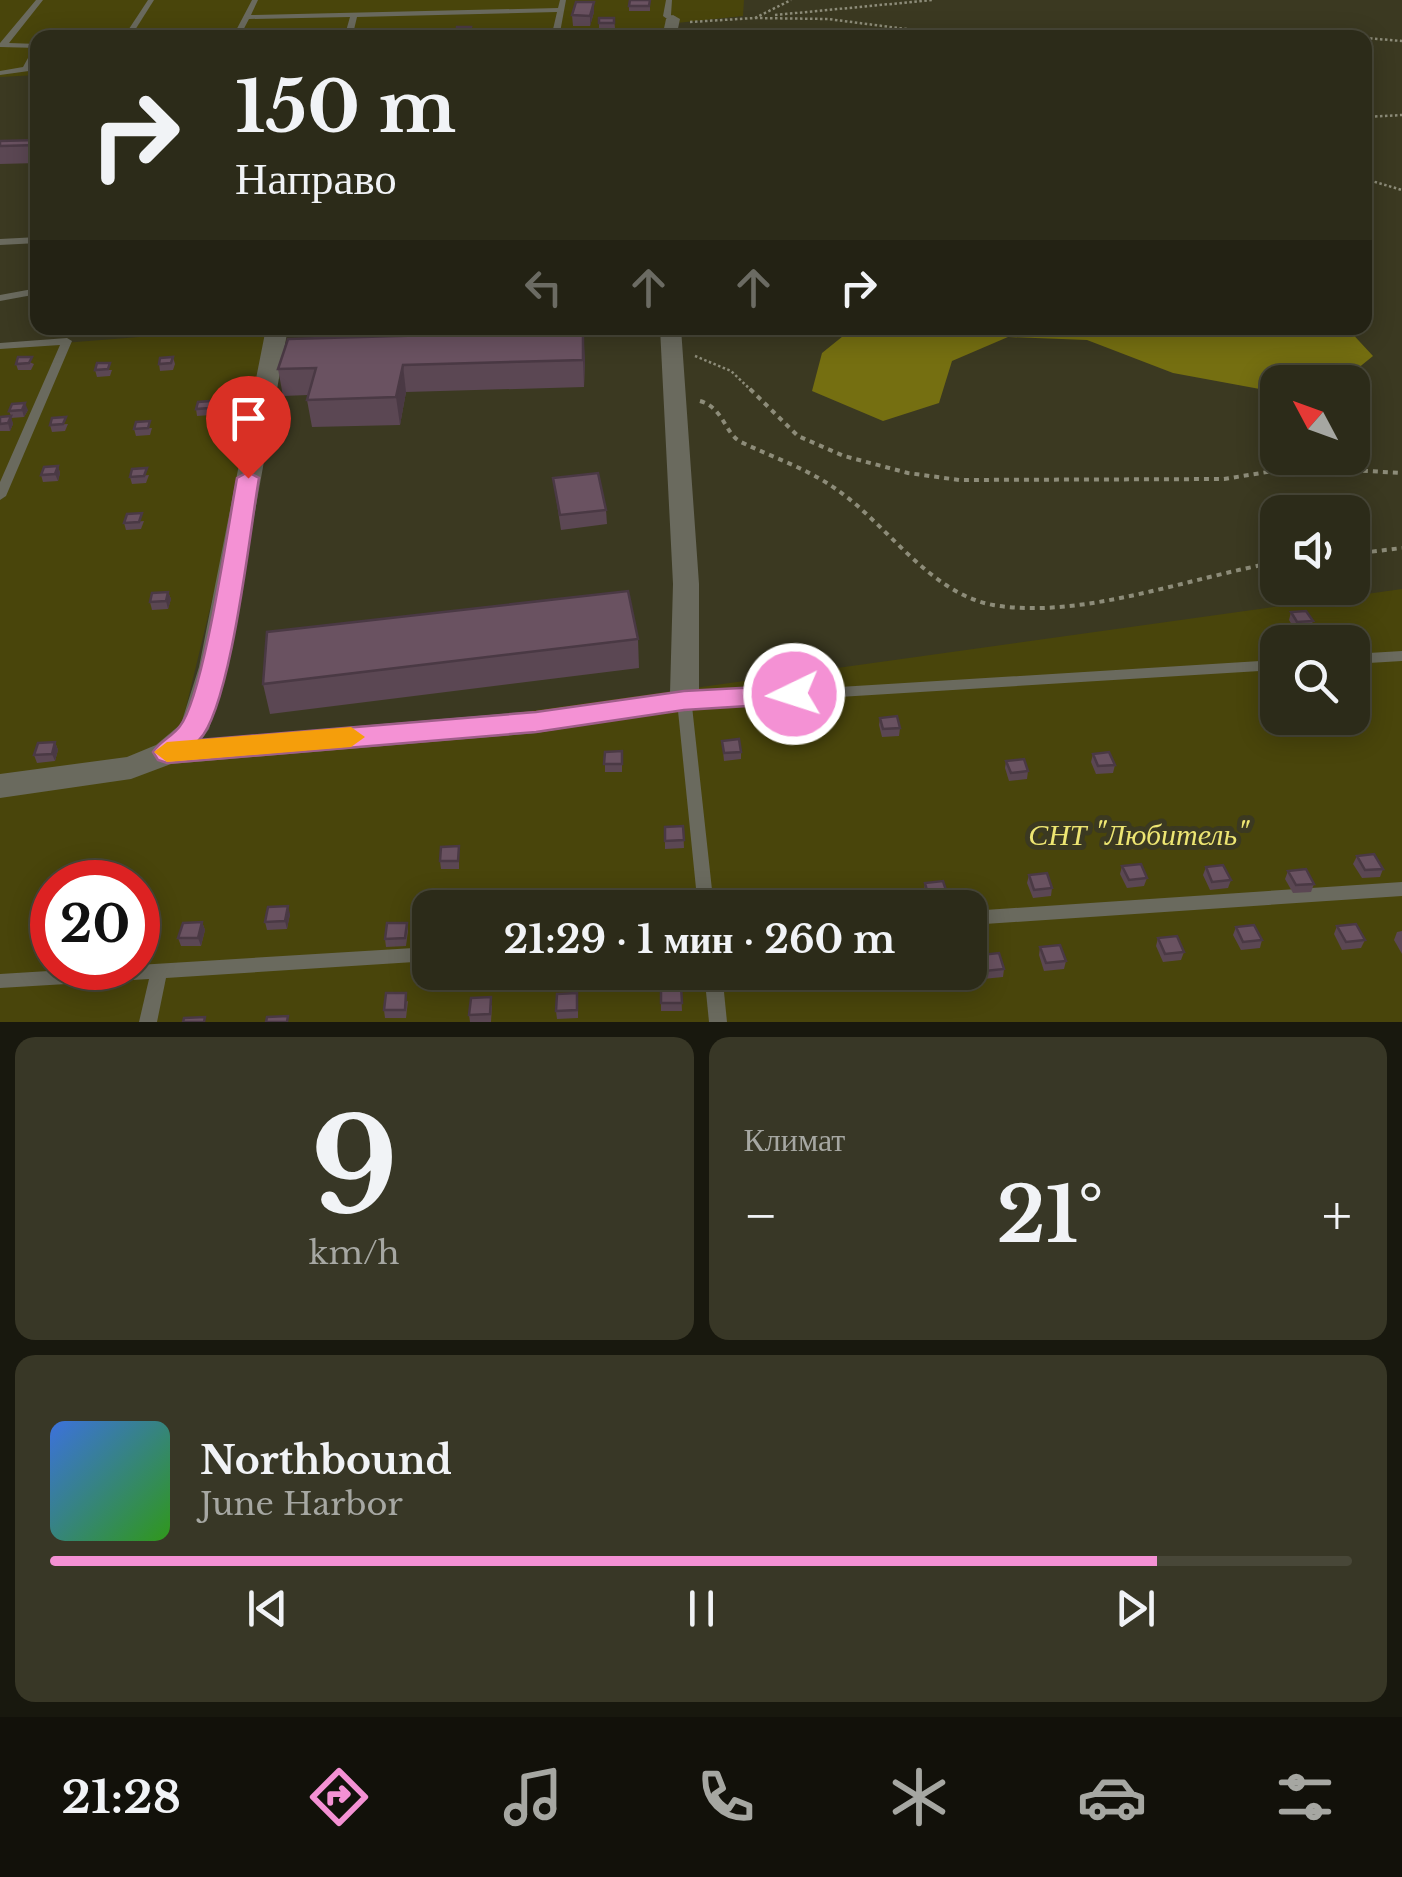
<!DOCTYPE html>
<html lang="ru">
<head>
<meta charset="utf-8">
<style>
	body { margin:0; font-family:"Libre Baskerville",serif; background:#383726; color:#f1f3f6; height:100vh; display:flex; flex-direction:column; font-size:38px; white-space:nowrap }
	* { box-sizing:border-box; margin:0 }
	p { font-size:32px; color:#a6a7a2 }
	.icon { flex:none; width:55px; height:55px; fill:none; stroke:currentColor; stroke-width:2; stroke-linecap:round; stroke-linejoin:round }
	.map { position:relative; height:1022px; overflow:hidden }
	.details { display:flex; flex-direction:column; gap:15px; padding:15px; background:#18180e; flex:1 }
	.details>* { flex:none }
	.hud { position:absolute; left:30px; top:30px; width:1342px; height:305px; border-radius:20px; box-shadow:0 5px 25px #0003,0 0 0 2px #484738; background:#2c2b19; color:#f1f3f6; overflow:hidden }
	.needle { width:65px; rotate:311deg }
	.controls { position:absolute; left:1260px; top:365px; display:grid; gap:20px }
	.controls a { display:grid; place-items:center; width:110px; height:110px; border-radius:20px; background:#2c2b19; box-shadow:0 5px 25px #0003,0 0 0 2px #484738; font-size:50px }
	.speed { position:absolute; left:30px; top:860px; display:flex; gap:20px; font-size:50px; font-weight:700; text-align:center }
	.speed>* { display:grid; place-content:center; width:130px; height:130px; border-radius:50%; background:#2c2b19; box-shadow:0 5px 25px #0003,0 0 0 2px #484738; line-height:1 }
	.speed .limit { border:15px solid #d22; background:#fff; color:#111 }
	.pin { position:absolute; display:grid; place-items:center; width:85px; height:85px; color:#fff; margin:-102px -42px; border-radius:50% 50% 50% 0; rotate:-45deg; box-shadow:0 0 10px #0007 }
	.pin .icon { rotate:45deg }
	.me { position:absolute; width:110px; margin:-55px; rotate:266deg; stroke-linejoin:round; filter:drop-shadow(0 0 8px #0008) }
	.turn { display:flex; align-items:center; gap:35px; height:210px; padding:0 40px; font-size:45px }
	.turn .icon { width:130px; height:130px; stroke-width:2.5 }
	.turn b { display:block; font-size:70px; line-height:85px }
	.lanes { display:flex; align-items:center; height:95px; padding:0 40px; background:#0003; justify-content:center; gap:50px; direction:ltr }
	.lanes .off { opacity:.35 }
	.big { font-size:75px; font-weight:700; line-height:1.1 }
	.details .card { flex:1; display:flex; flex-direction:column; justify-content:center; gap:15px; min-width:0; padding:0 35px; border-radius:20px; background:#383726 }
	.details .dial { align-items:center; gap:0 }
	.dial b { font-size:130px; line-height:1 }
	.song { display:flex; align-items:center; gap:30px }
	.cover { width:120px; height:120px; border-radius:15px; background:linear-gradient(135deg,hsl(220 70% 55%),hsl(110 70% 35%)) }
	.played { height:10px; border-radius:5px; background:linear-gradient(90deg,#f491d4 85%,#484738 85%) }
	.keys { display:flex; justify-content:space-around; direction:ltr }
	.heat { display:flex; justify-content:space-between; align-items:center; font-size:55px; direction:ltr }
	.details .tiles { flex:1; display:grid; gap:15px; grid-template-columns:1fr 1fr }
	.card:last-child { grid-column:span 2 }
	.trip { position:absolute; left:412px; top:890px; width:575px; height:100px; border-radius:20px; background:#2c2b19; box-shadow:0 5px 25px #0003,0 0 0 2px #484738; font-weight:700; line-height:100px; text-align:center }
	.tabs { display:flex; height:160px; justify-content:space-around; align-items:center; background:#12110a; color:#a6a7a2 }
	.tabs .icon { width:70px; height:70px }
	.tabs .on { color:#f491d4 }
	.tabs b { font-size:45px; color:#f1f3f6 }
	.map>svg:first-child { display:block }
	.green { fill:#49450b; fill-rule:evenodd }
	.forest { fill:#756f11 }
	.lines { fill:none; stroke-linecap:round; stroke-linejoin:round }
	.path-far1 { stroke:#8d8c79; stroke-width:2.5; stroke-dasharray:2.5 2.5; stroke-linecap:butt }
	.path { stroke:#8d8c79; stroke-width:4; stroke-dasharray:5 5; stroke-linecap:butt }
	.service { fill:#6a6a5e; fill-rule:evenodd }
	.minor { fill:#6a6a5e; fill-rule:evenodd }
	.wall { fill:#5b4753 }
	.shaded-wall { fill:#4a3944 }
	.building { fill:#6a5261; stroke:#4a3944; stroke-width:2.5 }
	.route { fill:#f491d4; stroke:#9f5e8a; stroke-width:2.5 }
	.slow { fill:#f59e0b }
	.labels { text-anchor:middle; stroke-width:10; stroke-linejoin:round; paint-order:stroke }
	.near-park-label { font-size:30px; font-style:italic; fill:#ede572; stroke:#3b3921 }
</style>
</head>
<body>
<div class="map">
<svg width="1402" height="1022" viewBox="0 0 1402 1022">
	<rect width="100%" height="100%" fill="#3b3921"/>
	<g class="green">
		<polygon points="0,0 744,0 743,16 667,24 664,37 38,38 37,75 0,77"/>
		<path d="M253 328H278L173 761 1402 589V1022H0V348ZM1278 642H1352V718H1278ZM52 882H138V968H52ZM430 908H970V972H430Z"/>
	</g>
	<polygon class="forest" points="853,328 1347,328 1373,356 1341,382 1278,382 1276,392 1173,373 1087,340 1008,337 952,361 939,403 883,421 812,391 822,353"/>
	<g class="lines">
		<g class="path-far1">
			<polyline points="775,15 933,0"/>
			<polyline points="755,18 828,19 945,34 1103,38"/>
			<polyline points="690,22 755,18 791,0"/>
			<polyline points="1181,38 1284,34 1353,38"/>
			<polyline points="1365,38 1402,41"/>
			<polyline points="1365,117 1402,115"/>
			<polyline points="1365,179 1402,190"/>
			<polyline points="695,356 731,371 753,392"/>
		</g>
		<g class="path">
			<polyline points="750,389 798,436 844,456 908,473 959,480 1224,479 1298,467 1402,473"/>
			<path d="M700 401C724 408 724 433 741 442 774 458 806 468 836 489 888 525 929 593 993 605 1081 620 1191 577 1278 562"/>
			<polyline points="1352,554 1402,548"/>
		</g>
		<g class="service">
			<polygon points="36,0 43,0 9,43 38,44 38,48 0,47 0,43"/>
			<polygon points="148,0 154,0 130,38 123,38"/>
			<polygon points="252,0 258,0 251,15 558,8 560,0 566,0 559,38 551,38 557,12 357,17 352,38 344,38 350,17 249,19 239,38 232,38"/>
			<polygon points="666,0 672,0 671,15 676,17 676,21 670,21 663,16"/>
			<polygon points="28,58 35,60 29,71 0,75 0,71 23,67"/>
			<polygon points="38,237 38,243 0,245 0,239"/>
			<polygon points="38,288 38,294 0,301 0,295"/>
			<polygon points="67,338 72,341 6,496 0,500 0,482 60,345 0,349 0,343"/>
			<polygon points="1402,651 1402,661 1352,664 1352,654"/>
			<polygon points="1278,660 1278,670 692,706 714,908 698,908 677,701 679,697"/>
			<polygon points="1402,882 1402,896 970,925 970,911"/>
			<polygon points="430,947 430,961 166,978 157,1022 139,1022 149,979 0,988 0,974 97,968 138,968 138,965"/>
			<polygon points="704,972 722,972 727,1022 709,1022"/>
		</g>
		<g class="minor">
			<polygon points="673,15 680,19 676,38 662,38 666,19"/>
			<polygon points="266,328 288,328 227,667 209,729 202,739 536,711 670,693 673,584 660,328 681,328 699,584 699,701 694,708 536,733 171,764 131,779 0,798 0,774 127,757 156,745 181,724 199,667"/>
		</g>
	</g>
	<g class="wall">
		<polygon points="650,0 650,11 629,11 629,6"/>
		<polygon points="594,12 590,26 573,26 572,15"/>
		<polygon points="599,18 614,18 615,28 599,28"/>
		<polygon points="38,140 38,163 0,164 0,141"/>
		<polygon points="18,357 34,364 31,370 18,370 16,364"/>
		<polygon points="173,357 175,364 173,370 160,371 159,364"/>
		<polygon points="585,357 584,387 406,392 400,425 312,427 307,400 308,395 283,396 278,369"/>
		<polygon points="95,370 112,370 110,376 97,377"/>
		<polygon points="196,409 212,409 211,415 197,416"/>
		<polygon points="28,410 24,417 11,418 13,424 10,431 0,431 0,417 11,416 9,411"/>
		<polygon points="68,424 65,431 52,432 50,425"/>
		<polygon points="152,428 150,435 136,436 134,429"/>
		<polygon points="58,466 60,473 58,481 43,482 41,475"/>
		<polygon points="149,475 146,483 132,484 130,477"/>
		<polygon points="553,478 606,510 607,524 561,530"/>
		<polygon points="144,521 141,529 126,530 124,523"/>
		<polygon points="168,592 171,599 168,609 152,610 150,602"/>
		<polygon points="1291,612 1313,621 1310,629 1295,630 1289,620"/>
		<polygon points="638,639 639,668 270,714 263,684"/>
		<polygon points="1278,694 1278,714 1269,715 1262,704 1265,696"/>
		<polygon points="880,718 900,728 899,736 882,737 879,725"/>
		<polygon points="722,741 741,752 741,759 724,761"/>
		<polygon points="55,742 58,750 55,761 37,763 34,755"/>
		<polygon points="622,751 622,772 605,772 605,752"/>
		<polygon points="1093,754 1115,765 1113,773 1096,774 1091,762"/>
		<polygon points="1006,761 1028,771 1027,779 1009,781 1005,768"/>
		<polygon points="683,826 684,848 665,849 665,827"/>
		<polygon points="459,846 459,869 441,869 440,861"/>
		<polygon points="1357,856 1383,869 1380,877 1362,878 1353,864"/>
		<polygon points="1122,866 1147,878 1144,886 1127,888 1120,874"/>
		<polygon points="1206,867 1231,880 1228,888 1210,890 1203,875"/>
		<polygon points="1288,871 1314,884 1311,892 1293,893 1285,879"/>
		<polygon points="1029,875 1052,888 1051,896 1033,898 1027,883"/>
		<polygon points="925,883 948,896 947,904 928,906 924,891"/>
		<polygon points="290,914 287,929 267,930 265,922"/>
		<polygon points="202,922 205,930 201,946 181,946 178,938"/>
		<polygon points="407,923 408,931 406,946 386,947 385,939"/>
		<polygon points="1337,926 1365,940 1361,948 1342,950 1334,934"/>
		<polygon points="1236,927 1262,940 1260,948 1241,950 1233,935"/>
		<polygon points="52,931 52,954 40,955 37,947"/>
		<polygon points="1402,931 1402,954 1394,940 1397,932"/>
		<polygon points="1158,938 1184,952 1181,960 1163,962 1156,946"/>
		<polygon points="1040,947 1066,961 1064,969 1044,971 1039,955"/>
		<polygon points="980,955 1004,969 1003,977 983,979 978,963"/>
		<polygon points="774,972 796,972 797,988 777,990"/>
		<polygon points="879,972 902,972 902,984 882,986"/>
		<polygon points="661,986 681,986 682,1011 661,1011"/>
		<polygon points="408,1001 406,1018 385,1018 384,1010"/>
		<polygon points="578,1001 578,1018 557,1019 556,1011"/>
		<polygon points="492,1005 491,1022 470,1022 469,1015"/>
	</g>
	<g class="shaded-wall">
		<polygon points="594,2 594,12 590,26 590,16"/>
		<polygon points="583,331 585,357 584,387 583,360"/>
		<polygon points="403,365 406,392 400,425 396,397"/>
		<polygon points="25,403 28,410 24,417 22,410"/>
		<polygon points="11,416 13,424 10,431 8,423"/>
		<polygon points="58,466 60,473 58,481 55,474"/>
		<polygon points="168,592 171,599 168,609 166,601"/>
		<polygon points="55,742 58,750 55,761 52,754"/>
		<polygon points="288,906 290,914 287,929 285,921"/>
		<polygon points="202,922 205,930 201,946 198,938"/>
	</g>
	<g class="building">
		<polygon points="630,0 650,0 649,6 629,6"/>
		<polygon points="576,2 594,2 590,16 572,15"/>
		<rect x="599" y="18" width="15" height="5"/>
		<polygon points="457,27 471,27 469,35 456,35"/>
		<polygon points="38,140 38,145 0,146 0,141"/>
		<polygon points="583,331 583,360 403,365 396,397 307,400 316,368 278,369 288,339"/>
		<polygon points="18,357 32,357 29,363 16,364"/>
		<polygon points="173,357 171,363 159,364 160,358"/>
		<polygon points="97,363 110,363 108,369 95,370"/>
		<polygon points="211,401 209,408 196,409 198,402"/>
		<polygon points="25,403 22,410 9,411 12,404"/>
		<polygon points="11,416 8,423 0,424 0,417"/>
		<polygon points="66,417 63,424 50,425 52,418"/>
		<polygon points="150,421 148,428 134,429 136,422"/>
		<polygon points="58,466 55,474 41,475 44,467"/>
		<polygon points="147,468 144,476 130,477 132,469"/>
		<polygon points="598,473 606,510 560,515 553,478"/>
		<polygon points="142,513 139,522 124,523 127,514"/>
		<polygon points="628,591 638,639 263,684 267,632"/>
		<polygon points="168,592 166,601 150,602 152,593"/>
		<polygon points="1306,611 1313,621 1297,622 1291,612"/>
		<polygon points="1278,694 1278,706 1271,707 1265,696"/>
		<polygon points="897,716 900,728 883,729 880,718"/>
		<polygon points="739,739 741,752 724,753 722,741"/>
		<polygon points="55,742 52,754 34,755 38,743"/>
		<polygon points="622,751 622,764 604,764 605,752"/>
		<polygon points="1109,752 1115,765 1098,766 1093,754"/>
		<polygon points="1024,759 1028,771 1011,773 1006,761"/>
		<polygon points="683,826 684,840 665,841 665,827"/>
		<polygon points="459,846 458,861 440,861 441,847"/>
		<polygon points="1374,854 1383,869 1365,870 1357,856"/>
		<polygon points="1141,864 1147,878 1129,880 1122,866"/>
		<polygon points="1223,865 1231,880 1212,882 1206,867"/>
		<polygon points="1306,869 1314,884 1296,885 1288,871"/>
		<polygon points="1047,873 1052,888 1034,890 1029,875"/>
		<polygon points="943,881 948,896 929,898 925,883"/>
		<polygon points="778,890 782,905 762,907 759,892"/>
		<polygon points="856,892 860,907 841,908 838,894"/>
		<polygon points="288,906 285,921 265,922 268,907"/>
		<polygon points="202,922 198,938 178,938 183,923"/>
		<polygon points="387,923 407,923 405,938 385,939"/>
		<polygon points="1356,924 1365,940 1346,942 1337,926"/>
		<polygon points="1254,925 1262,940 1243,942 1236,927"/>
		<polygon points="43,931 52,931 52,946 37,947"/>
		<polygon points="1177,936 1184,952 1165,954 1158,938"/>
		<polygon points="1060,945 1066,961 1046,963 1040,947"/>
		<polygon points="999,953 1004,969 985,971 980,955"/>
		<polygon points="776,972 796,972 797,980 777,982"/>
		<polygon points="882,972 902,972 903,976 883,978"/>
		<polygon points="661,986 681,986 682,1003 661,1003"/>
		<polygon points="386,993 406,993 405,1010 384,1010"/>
		<polygon points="577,993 577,1010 556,1011 557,994"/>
		<polygon points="491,997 490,1014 469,1015 471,998"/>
		<polygon points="288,1016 287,1022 266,1022 267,1017"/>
		<polygon points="205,1017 204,1022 183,1022 184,1018"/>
	</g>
	<path class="route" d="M248 472 259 478C250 530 231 708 199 740L536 712 684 691 794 685 807 694 794 703 684 710 536 732 167 763 158 760 153 752C160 741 173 736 180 726 204 695 228 526 237 478Z"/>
	<polygon class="slow" points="351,727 365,737 351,747 167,762 154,752 167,742"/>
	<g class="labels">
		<g class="near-park-label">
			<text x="1138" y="845">СНТ "Любитель"</text>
		</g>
	</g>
</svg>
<div class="controls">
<a><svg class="needle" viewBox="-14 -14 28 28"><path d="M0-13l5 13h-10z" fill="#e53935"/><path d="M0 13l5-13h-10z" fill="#a6a7a2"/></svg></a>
<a><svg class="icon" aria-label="sound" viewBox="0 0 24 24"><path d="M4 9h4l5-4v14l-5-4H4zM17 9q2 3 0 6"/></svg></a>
<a><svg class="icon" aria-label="search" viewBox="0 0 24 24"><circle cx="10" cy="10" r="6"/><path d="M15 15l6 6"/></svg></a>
</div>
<div class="speed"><div class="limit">20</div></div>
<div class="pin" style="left:248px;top:478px;background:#d93025"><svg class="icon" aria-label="arrive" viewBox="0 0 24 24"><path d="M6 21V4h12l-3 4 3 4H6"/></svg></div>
<svg class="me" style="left:794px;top:694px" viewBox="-20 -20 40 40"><circle r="17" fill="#f491d4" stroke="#fff" stroke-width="3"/><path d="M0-11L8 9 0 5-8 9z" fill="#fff"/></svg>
<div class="trip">21:29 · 1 мин · 260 m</div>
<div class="hud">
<div class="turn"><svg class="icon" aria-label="right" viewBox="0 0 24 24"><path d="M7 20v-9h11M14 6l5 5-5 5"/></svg><div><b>150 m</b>Направо</div></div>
<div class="lanes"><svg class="icon off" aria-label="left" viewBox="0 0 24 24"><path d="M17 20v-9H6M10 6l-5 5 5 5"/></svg><svg class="icon off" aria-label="ahead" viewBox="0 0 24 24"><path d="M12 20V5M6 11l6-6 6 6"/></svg><svg class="icon off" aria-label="ahead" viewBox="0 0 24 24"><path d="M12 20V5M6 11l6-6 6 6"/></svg><svg class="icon" aria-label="right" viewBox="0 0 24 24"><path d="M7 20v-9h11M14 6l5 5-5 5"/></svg></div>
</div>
</div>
<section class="details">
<div class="tiles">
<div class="card dial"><b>9</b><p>km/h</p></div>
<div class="card"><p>Климат</p>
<div class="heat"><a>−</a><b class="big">21°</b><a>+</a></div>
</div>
<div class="card">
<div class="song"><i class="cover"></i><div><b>Northbound</b><p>June Harbor</p></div></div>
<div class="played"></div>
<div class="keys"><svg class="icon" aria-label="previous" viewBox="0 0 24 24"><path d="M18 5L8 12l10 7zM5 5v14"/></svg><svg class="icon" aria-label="pause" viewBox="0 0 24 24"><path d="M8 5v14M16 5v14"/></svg><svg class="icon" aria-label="next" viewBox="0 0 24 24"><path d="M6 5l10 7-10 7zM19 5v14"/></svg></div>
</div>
</div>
</section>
<nav class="tabs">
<b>21:28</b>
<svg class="icon on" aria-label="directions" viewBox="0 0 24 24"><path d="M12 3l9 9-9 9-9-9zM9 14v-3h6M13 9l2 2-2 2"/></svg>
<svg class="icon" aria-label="music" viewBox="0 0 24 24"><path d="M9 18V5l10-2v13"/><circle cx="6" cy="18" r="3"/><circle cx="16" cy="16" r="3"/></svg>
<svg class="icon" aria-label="phone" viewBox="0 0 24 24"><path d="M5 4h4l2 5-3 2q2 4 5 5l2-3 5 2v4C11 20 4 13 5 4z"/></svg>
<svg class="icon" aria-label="climate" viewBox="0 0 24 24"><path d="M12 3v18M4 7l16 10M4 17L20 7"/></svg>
<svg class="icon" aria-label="car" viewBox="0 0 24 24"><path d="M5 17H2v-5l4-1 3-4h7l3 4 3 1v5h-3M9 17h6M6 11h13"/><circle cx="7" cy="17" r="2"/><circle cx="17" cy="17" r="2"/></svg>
<svg class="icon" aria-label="filters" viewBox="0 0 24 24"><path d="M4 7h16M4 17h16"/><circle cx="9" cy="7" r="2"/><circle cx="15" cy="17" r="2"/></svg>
</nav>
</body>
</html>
